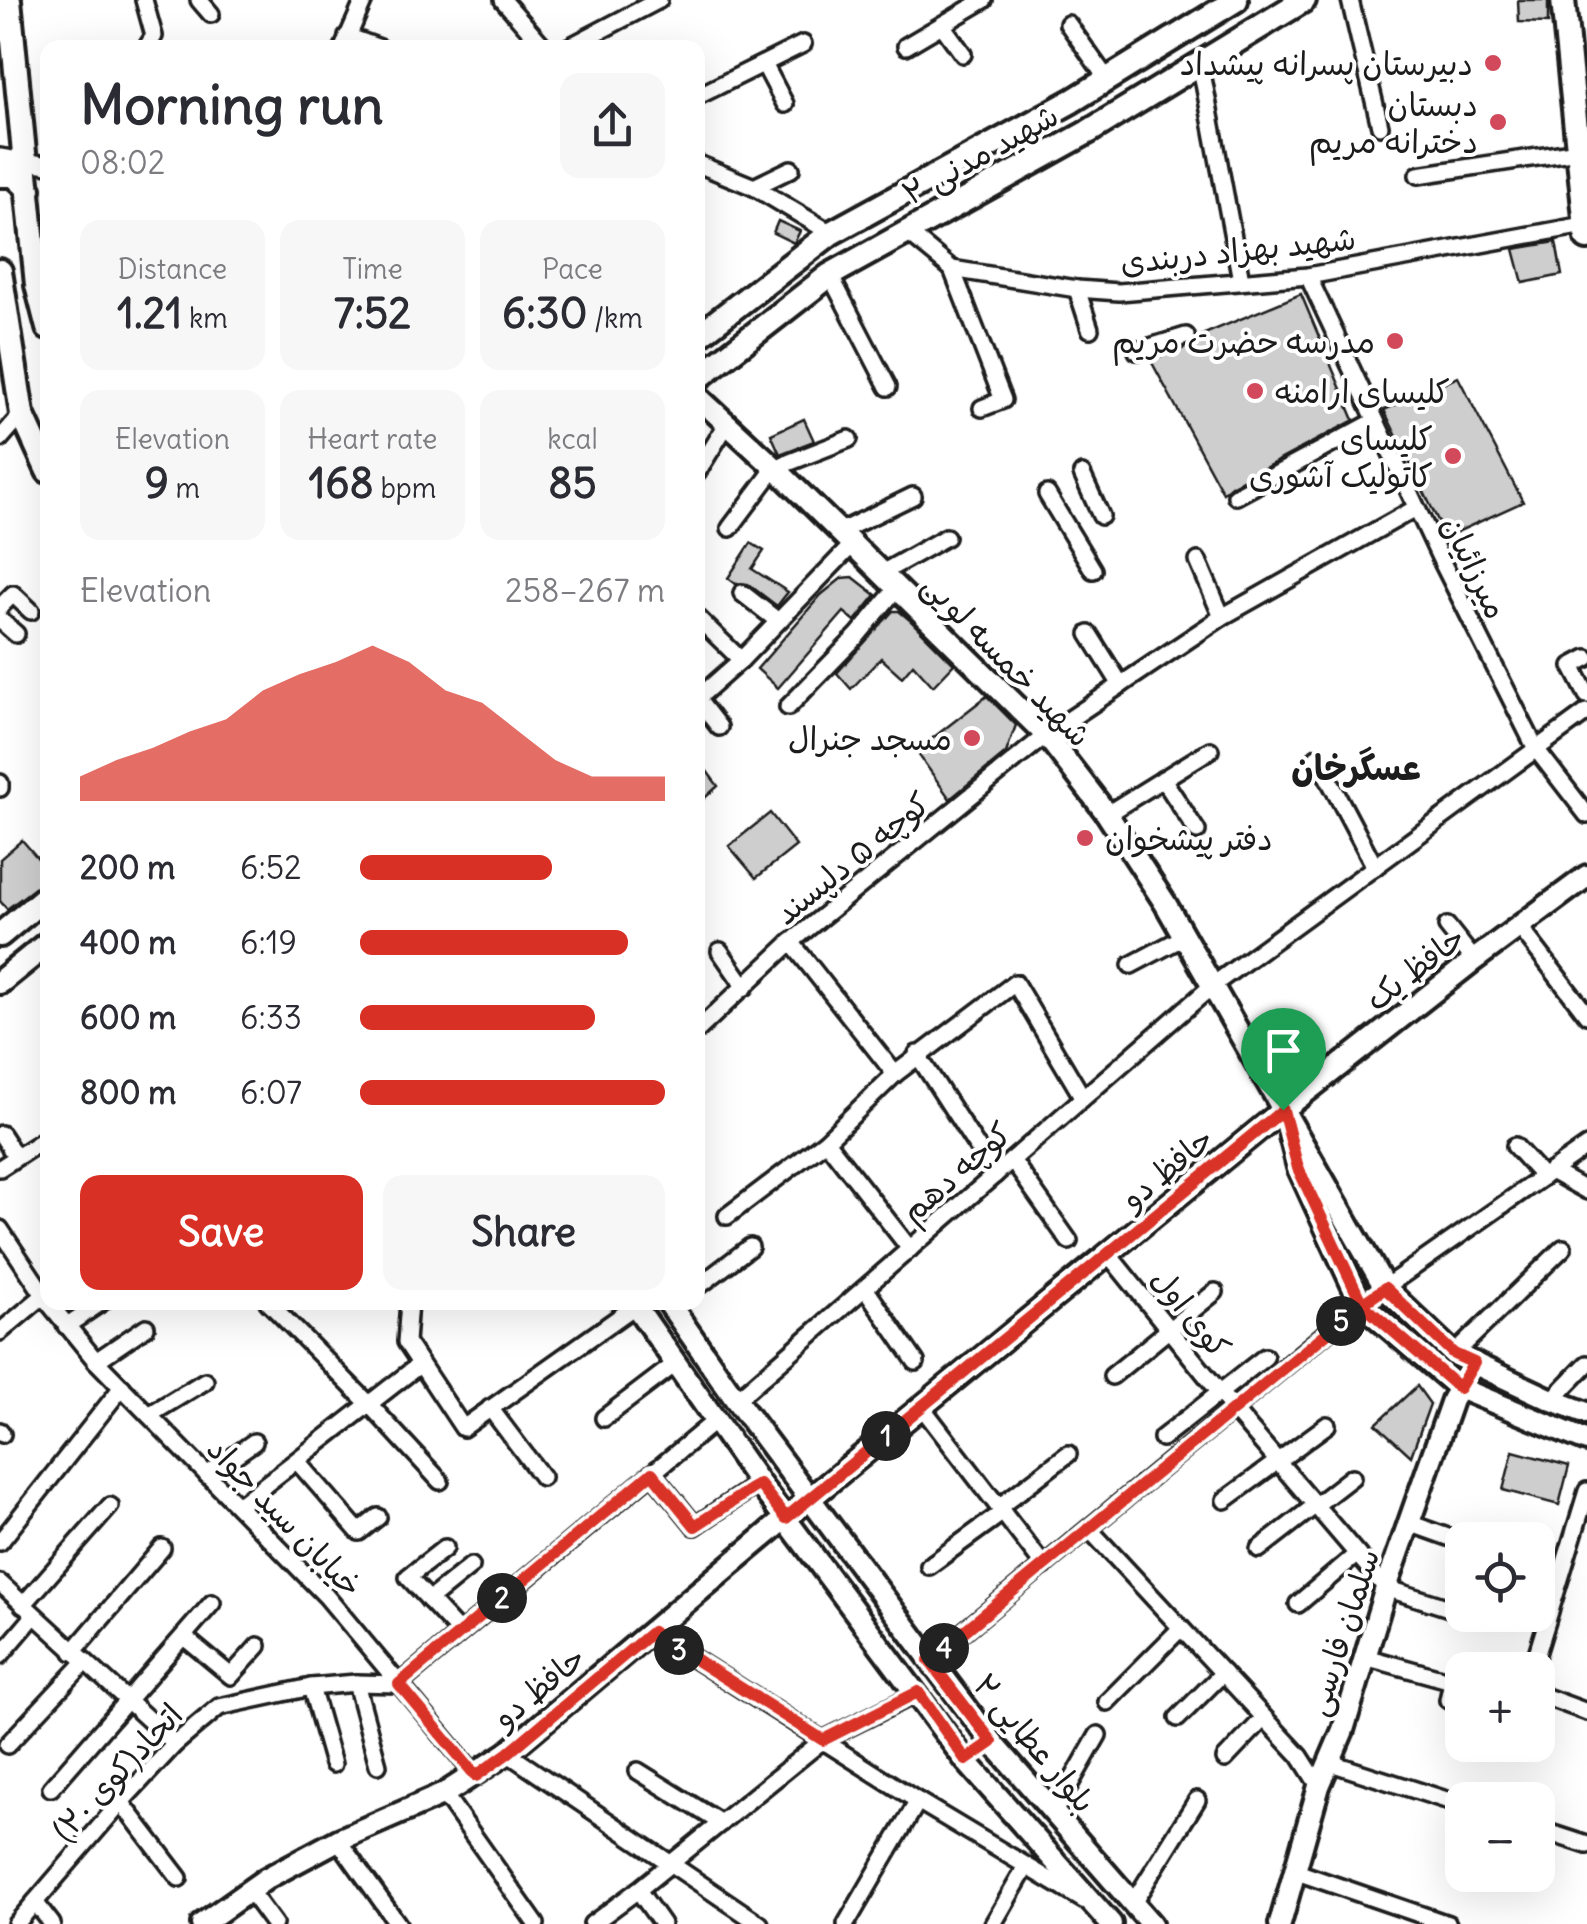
<!DOCTYPE html>
<html lang="en">
<head>
<meta charset="utf-8">
<style>
  :root { --surface:#fff; --page:#f7f7f7; --text:#2b2b33; --muted:#7c7c81; --accent:#d93025 }
  body { margin:0; font-family:Delius,"Playpen Sans Arabic",sans-serif; background:var(--page); color:var(--text); height:100vh; display:flex; flex-direction:column; font-size:38px; white-space:nowrap }
  * { box-sizing:border-box; margin:0 }
  p { font-size:32px; color:var(--muted) }
  .icon { flex:none; width:55px; height:55px; fill:none; stroke:currentColor; stroke-width:2; stroke-linecap:round; stroke-linejoin:round }
  .map { position:relative; flex:1; overflow:hidden }
  .details { position:absolute; left:40px; top:40px; width:665px; height:1270px; display:flex; flex-direction:column; background:var(--surface); border-radius:20px; box-shadow:0 10px 40px #0002 }
  .details>* { flex:none }
  .fabs { position:absolute; left:1445px; top:1522px; display:grid; gap:20px }
  .fabs a { display:grid; place-items:center; width:110px; height:110px; border-radius:20px; background:var(--surface); box-shadow:0 10px 40px #0002; font-size:50px }
  .pin { position:absolute; display:grid; place-items:center; width:85px; height:85px; color:#fff; margin:-102px -42px; border-radius:50% 50% 50% 0; rotate:-45deg; box-shadow:0 0 10px #0007 }
  .pin .icon { rotate:45deg }
  .km { position:absolute; width:50px; height:50px; margin:-25px; border-radius:50%; background:#222; color:#fff; font-size:28px; line-height:50px; text-align:center }
  .round { display:grid; place-items:center; flex:none; width:105px; height:105px; border-radius:20px; background:var(--page) }
  .headline { display:flex; align-items:center; justify-content:space-between; height:170px; padding:0 40px }
  h1 { font-size:55px; font-weight:700; line-height:75px }
  .figures { display:grid; grid-template-columns:repeat(3,1fr); gap:15px; height:170px; padding:10px 40px }
  .figures div { display:grid; align-content:center; border-radius:20px; background:var(--page); text-align:center }
  .figures b { font-size:42px; font-weight:700 }
  .figures small { font-size:28px; font-weight:400 }
  .figures p { font-size:28px }
  .chart { height:280px; padding:20px 40px }
  .chart p { display:flex; justify-content:space-between }
  .chart svg { width:100%; height:180px; margin-top:10px; fill:var(--accent); opacity:.7 }
  .button { display:flex; gap:20px; margin-top:auto; padding:20px 40px }
  .button a { flex:1; height:115px; border-radius:20px; background:var(--accent); color:#fff; font-size:40px; font-weight:700; line-height:115px; text-align:center }
  .button a+a { background:var(--page); color:var(--text) }
  ul { padding:0 40px; list-style:none; font-size:32px }
  li { display:grid; grid-template-columns:160px 120px 1fr; align-items:center; height:75px }
  li i { height:25px; border-radius:12px; background:var(--accent) }
  .map>svg:first-child { display:block }
</style>
</head>
<body>
<div class="map">
<svg width="1587" height="1924" viewBox="0 0 1587 1924">
  <rect width="100%" height="100%" fill="#fff"/>
  <filter id="ink" filterUnits="userSpaceOnUse"><feTurbulence type="fractalNoise" baseFrequency=".01" numOctaves="2"/><feDisplacementMap in="SourceGraphic" scale="20" xChannelSelector="R" yChannelSelector="G"/><feConvolveMatrix kernelMatrix="1 2 1 2 8 2 1 2 1" color-interpolation-filters="sRGB"/></filter>
  <g filter="url(#ink)">
    <!-- building -->
    <g fill="#cecece" stroke="#1c1c1c" stroke-width="2.5">
      <polygon points="1518,0 1548,0 1548,23 1519,22"/>
      <polygon points="778,221 800,231 794,243 773,233"/>
      <polygon points="1556,242 1562,275 1523,283 1514,249"/>
      <polygon points="1301,294 1354,420 1231,486 1223,493 1150,359 1189,347 1197,337"/>
      <polygon points="1458,377 1523,502 1446,537 1384,410"/>
      <polygon points="804,419 814,441 780,454 771,434"/>
      <polygon points="751,543 764,551 752,569 788,592 777,606 748,584 736,584 728,578"/>
      <polygon points="853,577 876,595 855,621 844,612 778,688 757,669 821,595 842,578"/>
      <polygon points="893,611 899,611 911,621 954,664 933,686 913,664 902,677 881,658 851,689 837,673"/>
      <polygon points="987,696 1016,725 1006,753 950,799 916,751"/>
      <polygon points="698,759 718,786 698,804"/>
      <polygon points="770,813 796,846 756,878 729,846"/>
      <polygon points="22,840 48,870 48,878 7,909 0,901 0,859"/>
      <polygon points="1417,1386 1430,1404 1411,1456 1376,1424"/>
      <polygon points="1513,1451 1569,1466 1559,1505 1503,1490"/>
    </g>
    <g fill="none" stroke-linecap="round" stroke-linejoin="round">
      <!-- minor casing -->
      <g stroke="#1c1c1c" stroke-width="22">
        <g id="minor">
          <polyline points="144,0 154,36 146,48"/>
          <polyline points="199,0 211,14"/>
          <polyline points="503,0 545,48"/>
          <polyline points="1350,0 1380,126"/>
          <polyline points="1068,24 1107,79"/>
          <polyline points="942,25 963,54"/>
          <polyline points="347,36 380,48"/>
          <polyline points="906,46 984,0"/>
          <polyline points="343,48 364,0"/>
          <polyline points="567,48 659,0"/>
          <polyline points="1200,62 1241,280"/>
          <polyline points="764,64 785,104"/>
          <polyline points="698,96 803,44"/>
          <polyline points="0,157 48,165"/>
          <polyline points="698,164 754,187 831,233"/>
          <polyline points="1418,175 1578,151"/>
          <polyline points="754,187 791,169"/>
          <polyline points="907,232 952,269 1077,289 1119,292 1308,276 1584,225"/>
          <polyline points="952,269 1003,400 982,408"/>
          <polyline points="830,275 888,387"/>
          <polyline points="1308,276 1443,564 1536,749 1587,815"/>
          <polyline points="1077,289 1090,329"/>
          <polyline points="1137,351 1186,336"/>
          <polyline points="0,439 22,414"/>
          <polyline points="698,471 727,424"/>
          <polyline points="1082,474 1101,516"/>
          <polyline points="1047,494 1093,570"/>
          <polyline points="1236,496 1375,421"/>
          <polyline points="730,528 775,468 849,439"/>
          <polyline points="839,532 913,496"/>
          <polyline points="1198,561 1222,617"/>
          <polyline points="880,574 946,537"/>
          <polyline points="742,593 778,621"/>
          <polyline points="0,607 13,594 31,611"/>
          <polyline points="698,618 741,660"/>
          <polyline points="0,620 16,634"/>
          <polyline points="1089,634 1121,685"/>
          <polyline points="1587,658 1572,666 1587,695"/>
          <polyline points="698,698 741,660 852,545"/>
          <polyline points="698,700 719,727"/>
          <polyline points="788,707 858,635 896,589"/>
          <polyline points="1317,757 1375,867"/>
          <polyline points="1163,779 1197,831"/>
          <polyline points="0,783 0,788"/>
          <polyline points="1107,814 1210,750"/>
          <polyline points="1447,926 1474,960"/>
          <polyline points="1519,926 1587,1015"/>
          <polyline points="720,951 745,987"/>
          <polyline points="1131,965 1184,937"/>
          <polyline points="698,1030 791,942 1046,735 1222,617 1416,508"/>
          <polyline points="917,1054 995,1175"/>
          <polyline points="895,1074 1015,983 1083,1098"/>
          <polyline points="1,1134 16,1157"/>
          <polyline points="826,1141 910,1249"/>
          <polyline points="1515,1146 1543,1177"/>
          <polyline points="1012,1160 1069,1241"/>
          <polyline points="0,1168 48,1137"/>
          <polyline points="1551,1171 1587,1191"/>
          <polyline points="727,1216 826,1141 895,1074 791,942"/>
          <polyline points="0,1229 48,1301"/>
          <polyline points="1109,1255 1234,1410 1386,1588 1462,1612"/>
          <polyline points="703,1283 750,1247"/>
          <polyline points="865,1288 916,1362"/>
          <polyline points="48,1302 96,1361 326,1596 476,1776"/>
          <polyline points="268,1302 369,1404 440,1481"/>
          <polyline points="409,1302 406,1342 463,1428 635,1306"/>
          <polyline points="66,1326 102,1302"/>
          <polyline points="0,1332 43,1296"/>
          <polyline points="1454,1354 1563,1248"/>
          <polyline points="96,1361 146,1327"/>
          <polyline points="1112,1376 1215,1292"/>
          <polyline points="736,1400 1213,985 1587,712"/>
          <polyline points="1552,1400 1587,1364"/>
          <polyline points="921,1406 1044,1566"/>
          <polyline points="490,1408 542,1477"/>
          <polyline points="149,1415 205,1381"/>
          <polyline points="604,1418 675,1364"/>
          <polyline points="0,1431 2,1434"/>
          <polyline points="1162,1438 1265,1357"/>
          <polyline points="297,1461 359,1532 378,1517"/>
          <polyline points="652,1473 695,1526 759,1483"/>
          <polyline points="207,1475 254,1442"/>
          <polyline points="1225,1500 1327,1425"/>
          <polyline points="238,1506 419,1365"/>
          <polyline points="999,1507 1068,1454"/>
          <polyline points="1409,1523 1462,1542"/>
          <polyline points="1090,1530 1300,1756 1319,1786"/>
          <polyline points="0,1542 122,1387"/>
          <polyline points="445,1548 408,1577 460,1633"/>
          <polyline points="1259,1549 1352,1477"/>
          <polyline points="929,1566 1003,1512"/>
          <polyline points="0,1583 175,1744"/>
          <polyline points="429,1600 471,1566"/>
          <polyline points="1298,1604 1357,1554"/>
          <polyline points="23,1605 110,1506"/>
          <polyline points="652,1632 918,1801 1085,1901"/>
          <polyline points="184,1637 231,1676 258,1646"/>
          <polyline points="73,1652 162,1548"/>
          <polyline points="0,1656 34,1616"/>
          <polyline points="1365,1657 1452,1681 1448,1700"/>
          <polyline points="929,1660 1361,1304 1587,1146"/>
          <polyline points="1532,1670 1587,1491"/>
          <polyline points="356,1683 378,1765"/>
          <polyline points="311,1687 333,1764"/>
          <polyline points="1538,1694 1587,1712"/>
          <polyline points="1107,1702 1181,1628"/>
          <polyline points="1178,1718 1223,1673"/>
          <polyline points="7,1745 84,1663"/>
          <polyline points="507,1753 760,1924"/>
          <polyline points="1225,1759 1264,1718"/>
          <polyline points="1331,1763 1462,1805"/>
          <polyline points="638,1771 721,1823"/>
          <polyline points="51,1788 212,1603"/>
          <polyline points="444,1794 536,1924"/>
          <polyline points="121,1802 179,1878"/>
          <polyline points="1053,1814 1098,1735"/>
          <polyline points="1538,1829 1587,1845"/>
          <polyline points="338,1840 398,1924"/>
          <polyline points="1294,1871 1448,1924"/>
          <polyline points="249,1890 274,1924"/>
          <polyline points="638,1890 662,1924"/>
          <polyline points="35,1902 52,1924"/>
          <polyline points="1133,1903 1197,1800"/>
          <polyline points="16,1924 121,1802 175,1744 219,1707 311,1687 356,1683 399,1684 715,1421"/>
          <polyline points="592,1924 638,1890 823,1740 918,1693"/>
          <polyline points="846,1924 918,1801"/>
          <polyline points="993,1924 1026,1867"/>
        </g>
      </g>
      <!-- tertiary casing -->
      <g stroke="#1c1c1c" stroke-width="28">
        <g id="tertiary">
          <polyline points="698,397 775,468 1046,735 1107,814 1165,903 1385,1288 1454,1354 1552,1400 1587,1413"/>
          <polyline points="1290,1136 1298,1167 1361,1304 1459,1388 1587,1441"/>
          <polyline points="633,1302 759,1483 966,1761 1111,1924"/>
          <polyline points="668,1302 736,1400 992,1742 1151,1924"/>
          <polyline points="202,1924 267,1878 338,1840 444,1794 507,1753 786,1518 1283,1110 1474,960 1587,876"/>
          <polyline points="1280,1924 1319,1786 1343,1730 1386,1588 1452,1400 1474,1363"/>
        </g>
      </g>
      <!-- secondary casing -->
      <g stroke="#1c1c1c" stroke-width="30">
        <g id="secondary">
          <polyline points="9,0 37,285 48,328"/>
          <polyline points="1563,0 1587,238"/>
          <polyline points="0,175 14,175 29,189"/>
          <polyline points="0,271 22,414 48,471"/>
          <polyline points="698,336 831,233 1072,101 1236,0"/>
          <polyline points="698,378 830,275 1088,132 1304,0"/>
          <polyline points="0,935 48,895"/>
          <polyline points="0,982 48,943"/>
        </g>
      </g>
      <!-- minor -->
      <use href="#minor" stroke="#fff" stroke-width="15"/>
      <!-- tertiary -->
      <use href="#tertiary" stroke="#fff" stroke-width="20"/>
      <!-- secondary -->
      <use href="#secondary" stroke="#fff" stroke-width="22"/>
    </g>
  </g>
  <g fill="none" stroke-linecap="round" stroke-linejoin="round" filter="url(#ink)">
    <!-- route casing -->
    <g stroke="#fff" stroke-width="20">
      <polyline id="route" points="1283,1110 786,1518 759,1484 695,1526 652,1473 399,1684 476,1776 508,1753 652,1632 823,1740 918,1692 966,1760 992,1742 929,1660 1362,1304 1459,1388 1474,1363 1454,1354 1385,1288 1362,1304 1298,1168 1283,1110"/>
    </g>
    <!-- route -->
    <use href="#route" stroke="#d93025" stroke-width="12"/>
  </g>
  <!-- markers -->
  <g fill="#d1495b" stroke="#fff" stroke-width="4">
    <circle cx="1493" cy="63" r="10"/>
    <circle cx="1498" cy="122" r="10"/>
    <circle cx="1395" cy="341" r="10"/>
    <circle cx="1255" cy="391" r="10"/>
    <circle cx="1453" cy="456" r="10"/>
    <circle cx="972" cy="738" r="10"/>
    <circle cx="1085" cy="838" r="10"/>
  </g>
  <g text-anchor="middle" dominant-baseline="central" stroke-width="8" stroke-linejoin="round" paint-order="stroke">
    <!-- poi labels -->
    <g font-size="32" fill="#1c1c1c" stroke="#fff" text-anchor="end">
      <text x="1473" y="63">دبیرستان پسرانه پیشداد</text>
      <text x="1478" y="104">دبستان<tspan x="1478" dy="37">دخترانه مریم</tspan></text>
      <text x="1375" y="341">مدرسه حضرت مریم</text>
      <text x="1275" y="391" text-anchor="start">کلیسای ارامنه</text>
      <text x="1433" y="438">کلیسای<tspan x="1433" dy="37">کاتولیک آشوری</tspan></text>
      <text x="952" y="738">مسجد جنرال</text>
      <text x="1105" y="838" text-anchor="start">دفتر پیشخوان</text>
    </g>
    <!-- street labels -->
    <g font-size="32" fill="#1c1c1c" stroke="#fff">
      <text transform="translate(980 154) rotate(-29)">شهید مدنی ۲</text>
      <text transform="translate(1238 250) rotate(-6)">شهید بهزاد دربندی</text>
      <text transform="translate(1475 567) rotate(64)">میرزائیان</text>
      <text transform="translate(1007 660) rotate(46)">شهید خمسه لویی</text>
      <text transform="translate(852 858) rotate(-39)">کوچه ۵ دلپسند</text>
      <text transform="translate(1415 968) rotate(-38)">حافظ یک</text>
      <text transform="translate(1167 1168) rotate(-40)">حافظ دو</text>
      <text transform="translate(956 1172) rotate(-41)">کوچه دهم</text>
      <text transform="translate(1191 1313) rotate(51)">کوی اول</text>
      <text transform="translate(285 1517) rotate(46)">خیابان سید جواد</text>
      <text transform="translate(1342 1632) rotate(-72)">سلمان فارسی</text>
      <text transform="translate(539 1687) rotate(-40)">حافظ دو</text>
      <text transform="translate(1035 1743) rotate(50)">بلوار عطایی ۲</text>
      <text transform="translate(117 1772) rotate(-47)">اتحاد(کوی ۲۰)</text>
    </g>
    <!-- neighbourhood labels -->
    <g font-size="35" font-weight="bold" fill="#1c1c1c" stroke="#fff">
      <text x="1356" y="767">عسگرخان</text>
    </g>
  </g>
</svg>
<div class="fabs">
<a><svg class="icon" aria-label="locate" viewBox="0 0 24 24"><circle cx="12" cy="12" r="6"/><path d="M12 2v4M12 18v4M2 12h4M18 12h4"/></svg></a>
<a>+</a>
<a>−</a>
</div>
<div class="pin" style="left:1283px;top:1110px;background:#1e9e55"><svg class="icon" aria-label="arrive" viewBox="0 0 24 24"><path d="M6 21V4h12l-3 4 3 4H6"/></svg></div>
<b class="km" style="left:886px;top:1436px">1</b>
<b class="km" style="left:502px;top:1598px">2</b>
<b class="km" style="left:679px;top:1650px">3</b>
<b class="km" style="left:944px;top:1648px">4</b>
<b class="km" style="left:1341px;top:1321px">5</b>
<section class="details">
<div class="headline"><div><h1>Morning run</h1><p>08:02</p></div><a class="round"><svg class="icon" aria-label="share" viewBox="0 0 24 24"><path d="M12 15V3M7 8l5-5 5 5M5 13v7h14v-7"/></svg></a></div>
<div class="figures">
<div><p>Distance</p><b>1.21<small> km</small></b></div>
<div><p>Time</p><b>7:52</b></div>
<div><p>Pace</p><b>6:30<small> /km</small></b></div>
</div>
<div class="figures">
<div><p>Elevation</p><b>9<small> m</small></b></div>
<div><p>Heart rate</p><b>168<small> bpm</small></b></div>
<div><p>kcal</p><b>85</b></div>
</div>
<div class="chart"><p><span>Elevation</span>258–267 m</p>
<svg viewBox="0 0 160 44" preserveAspectRatio="none"><path d="M0 44V38L10 34L20 31L30 27L40 24L50 17L60 13L70 10L80 6L90 10L100 17L110 20L120 27L130 34L140 38L150 38L160 38V44z"/></svg>
</div>
<ul>
<li><b>200 m</b>6:52<i style="width:63%"></i></li>
<li><b>400 m</b>6:19<i style="width:88%"></i></li>
<li><b>600 m</b>6:33<i style="width:77%"></i></li>
<li><b>800 m</b>6:07<i style="width:100%"></i></li>
</ul>
<div class="button"><a>Save</a><a>Share</a></div>
</section>
</div>
</body>
</html>
